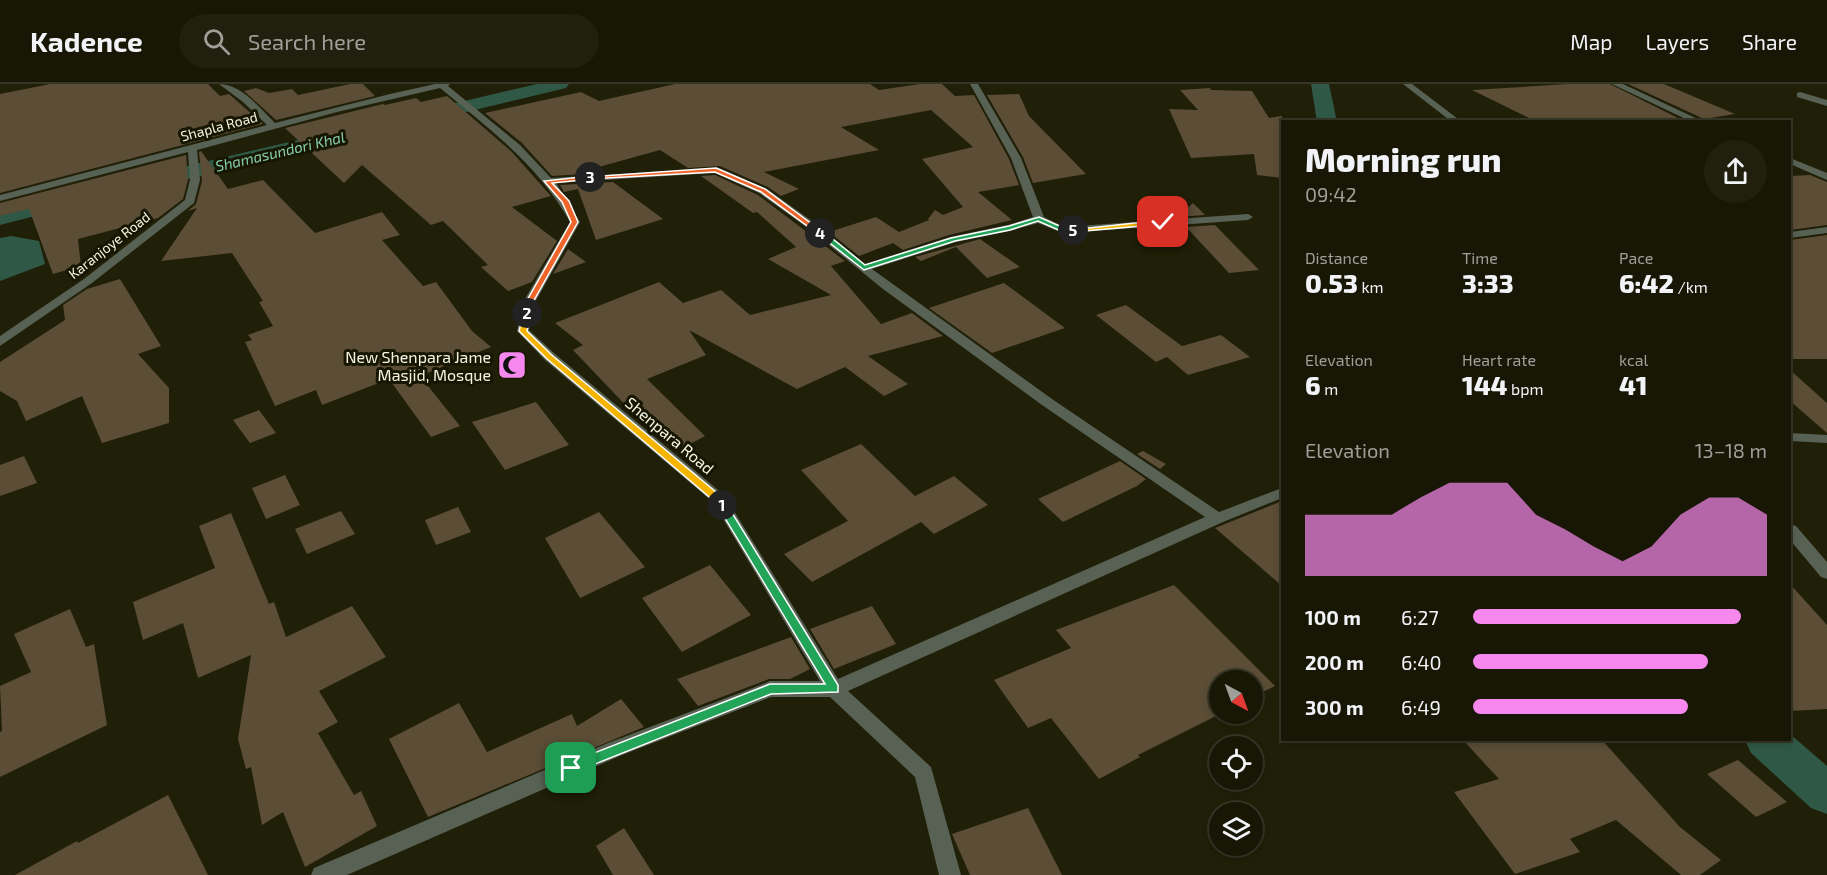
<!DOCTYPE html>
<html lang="en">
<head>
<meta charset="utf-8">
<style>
  :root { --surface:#181705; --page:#21200f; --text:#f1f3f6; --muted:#9f9f9a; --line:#363627; --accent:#f688ed }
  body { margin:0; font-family:"Exo 2",sans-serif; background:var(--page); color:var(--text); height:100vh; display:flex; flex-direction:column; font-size:22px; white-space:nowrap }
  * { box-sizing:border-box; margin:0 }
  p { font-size:20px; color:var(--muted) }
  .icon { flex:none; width:33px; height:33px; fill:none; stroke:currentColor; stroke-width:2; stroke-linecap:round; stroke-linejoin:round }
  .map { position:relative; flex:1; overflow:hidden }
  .sheet { position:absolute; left:1281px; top:36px; width:510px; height:621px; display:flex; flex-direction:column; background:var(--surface); border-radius:0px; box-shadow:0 3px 9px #0003,0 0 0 2px var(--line) }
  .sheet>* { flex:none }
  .needle { width:39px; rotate:139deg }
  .buttons { position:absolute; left:1209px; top:586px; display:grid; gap:12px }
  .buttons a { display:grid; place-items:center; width:54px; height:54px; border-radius:50%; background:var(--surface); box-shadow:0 3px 9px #0003,0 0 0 2px var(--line); font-size:30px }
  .pin { position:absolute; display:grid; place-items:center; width:51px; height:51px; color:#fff; margin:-26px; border-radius:12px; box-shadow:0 3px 9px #0006 }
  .km { position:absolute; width:30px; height:30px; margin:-15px; border-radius:50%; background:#222; color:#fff; font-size:16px; line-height:30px; text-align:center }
  .round { display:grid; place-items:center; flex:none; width:63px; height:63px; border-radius:32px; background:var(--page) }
  .headline { display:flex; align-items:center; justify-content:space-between; height:102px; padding:0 24px }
  h1 { font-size:33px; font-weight:800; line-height:45px }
  .figures { display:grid; grid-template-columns:repeat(3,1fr); gap:9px; height:102px; padding:6px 24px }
  .figures div { display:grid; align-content:center }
  .figures b { font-size:26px; font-weight:800 }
  .figures small { font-size:16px; font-weight:400 }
  .figures p { font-size:16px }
  .chart { height:168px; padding:12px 24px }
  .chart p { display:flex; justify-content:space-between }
  .chart svg { width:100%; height:108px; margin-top:6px; fill:var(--accent); opacity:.7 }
  ul { padding:0 24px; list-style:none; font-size:20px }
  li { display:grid; grid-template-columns:96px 72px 1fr; align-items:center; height:45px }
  li i { height:15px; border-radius:8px; background:var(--accent) }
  header { display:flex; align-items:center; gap:36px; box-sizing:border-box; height:84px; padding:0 30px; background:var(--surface); border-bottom:2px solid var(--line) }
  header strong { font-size:28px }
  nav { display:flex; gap:33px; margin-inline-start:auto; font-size:21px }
  .search { width:420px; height:54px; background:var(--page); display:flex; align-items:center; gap:15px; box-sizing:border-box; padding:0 21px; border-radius:33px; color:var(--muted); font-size:22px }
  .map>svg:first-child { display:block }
</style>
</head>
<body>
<header>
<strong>Kadence</strong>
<div class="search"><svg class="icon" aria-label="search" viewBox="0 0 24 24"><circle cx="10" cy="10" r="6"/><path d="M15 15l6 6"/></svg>Search here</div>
<nav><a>Map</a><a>Layers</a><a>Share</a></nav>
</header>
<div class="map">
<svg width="1827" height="791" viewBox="0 0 1827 791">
  <rect width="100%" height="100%" fill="#201f07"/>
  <!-- water -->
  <polygon fill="#2f5946" points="11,152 39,157 45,180 0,197 0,154"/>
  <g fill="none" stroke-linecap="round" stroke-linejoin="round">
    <!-- canal -->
    <g fill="#2f5946" fill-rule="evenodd">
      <polygon points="537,0 569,0 566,4 416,40 409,38 406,34 409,30"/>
      <polygon points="1311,0 1329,0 1337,38 1317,38"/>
      <polygon points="345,45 352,47 355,51 352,55 144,106 136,104 133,99 136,94"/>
      <polygon points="74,108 82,110 85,115 82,120 0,141 0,127"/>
      <polygon points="1790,650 1827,682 1827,730 1811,724 1751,669 1745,656 1790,656"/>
    </g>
  </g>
  <!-- building -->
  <g fill="#5b4d36">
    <polygon points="50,0 208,0 220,12 229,10 263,40 0,109 0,10"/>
    <polygon points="350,0 363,0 375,12 276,36 244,7 256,4 269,9 292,5 298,11"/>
    <polygon points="675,0 870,0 879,6 920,0 942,0 955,12 974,11 1009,75 1019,101 978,108 1012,136 949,151 903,166 893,159 859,172 829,148 876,133 899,148 929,136 928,135 935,126 943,131 963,123 922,75 973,63 931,26 841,43 879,66 764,88 799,105 781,112 768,103 720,82 688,84 660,66 595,84 601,89 552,92 522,59 485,29 581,8 599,17"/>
    <polygon points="1568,0 1610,0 1686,38 1537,38 1472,6"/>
    <polygon points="1628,0 1664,0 1735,30 1704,35"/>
    <polygon points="1210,4 1211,6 1252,7 1269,34 1282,32 1282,94 1257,91 1254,70 1191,74 1169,25 1198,26 1180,6"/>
    <polygon points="1019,10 1029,32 1086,90 1033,99 1023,73 987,11"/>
    <polygon points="447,12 511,67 551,112 512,123 557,157 532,198 508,207 481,183 488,181 443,137 431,141 362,81 344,99 285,44 383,20 385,21 416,14 421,18"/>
    <polygon points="201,67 228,105 263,96 315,149 382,128 400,151 382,156 423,202 436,198 472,247 491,263 420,292 460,342 431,353 389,295 322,321 316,306 275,322 245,258 252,256 248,251 273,242 259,218 263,217 232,169 161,177 197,124 188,127 196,120 202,97 199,68"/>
    <polygon points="186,71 188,96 183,115 158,134 78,155 81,182 53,190 29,125 0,132 0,119"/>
    <polygon points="715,91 758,111 845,177 831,182 881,240 912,229 943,252 868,272 908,300 884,312 845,283 797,305 689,246 706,271 647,295 705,352 683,364 638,326 633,329 573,266 583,261 555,239 659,198 683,219 721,206 750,231 831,211 768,175 796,163 757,128 753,129 701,92"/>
    <polygon points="1810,91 1827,98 1827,141 1790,146 1790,92"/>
    <polygon points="613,98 663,135 596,156 578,105 564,108 560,101"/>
    <polygon points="1193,119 1205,131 1178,133"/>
    <polygon points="1215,141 1259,186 1229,189 1186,143"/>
    <polygon points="1827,151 1827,275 1790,275 1790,156"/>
    <polygon points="980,155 1020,183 987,194 956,163 921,177 915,173"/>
    <polygon points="568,165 586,178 553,190"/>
    <polygon points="120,195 161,262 138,270 169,304 169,339 102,359 82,312 26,337 17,317 0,307 0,278 65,236 63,221 87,205"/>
    <polygon points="1004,199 1065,244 992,269 929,224"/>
    <polygon points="1126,221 1182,262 1221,251 1250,273 1188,291 1167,273 1156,278 1096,231"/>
    <polygon points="1790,286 1827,319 1827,349 1790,317"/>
    <polygon points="536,318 569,361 505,386 472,338"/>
    <polygon points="259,326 276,349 250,359 233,336"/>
    <polygon points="861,360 915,412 954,392 988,421 934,450 921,438 812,498 784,470 848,437 801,386"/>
    <polygon points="1143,367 1166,380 1160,385 1137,370"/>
    <polygon points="24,372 37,399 0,412 0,381"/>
    <polygon points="1120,377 1146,395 1137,402 1063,438 1038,415"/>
    <polygon points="285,391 300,421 266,435 252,404"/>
    <polygon points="1282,417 1282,502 1215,444"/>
    <polygon points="458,423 471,448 436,461 425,436"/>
    <polygon points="341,427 355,450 307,470 295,445"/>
    <polygon points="599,428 645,483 580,514 545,454"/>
    <polygon points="231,429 269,520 274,518 286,553 352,522 386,573 319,607 338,638 318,649 354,711 361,707 377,742 305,783 283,728 262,741 251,683 246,685 238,655 251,571 198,594 183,539 143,556 133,518 215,484 199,442"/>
    <polygon points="710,481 751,531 682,568 642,514"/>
    <polygon points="1790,500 1827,541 1827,625 1790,627"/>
    <polygon points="1174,501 1275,602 1252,613 1252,597 1220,597 1220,630 1138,671 1140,673 1099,695 1051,634 1028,644 994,596 1071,564 1056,546"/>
    <polygon points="872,522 896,560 834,585 810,545"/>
    <polygon points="70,525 86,563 94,560 107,641 0,693 0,648 2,647 0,602 31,588 14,550"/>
    <polygon points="791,553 810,585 790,595 769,595 698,622 677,595"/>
    <polygon points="621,615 644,643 428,733 389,655 459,619 487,668 572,630 577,642"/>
    <polygon points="1463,656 1602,656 1680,743 1721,776 1700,791 1681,791 1616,736 1570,755 1580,768 1515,790 1454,708 1499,695"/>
    <polygon points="1738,676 1787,718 1756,733 1707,690"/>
    <polygon points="168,711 208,791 15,791 77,757 78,759"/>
    <polygon points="1028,724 1062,791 970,791 952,750"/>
    <polygon points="624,744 654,791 613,791 596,762"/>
  </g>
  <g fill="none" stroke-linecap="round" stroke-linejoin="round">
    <!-- minor -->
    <g fill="#586254" fill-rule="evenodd">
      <path d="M219 0C241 0 260 24 275 39L390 10 435 0H450L448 2 520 61 551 94 719 84 767 105 816 140 865 180 950 153 1008 141 1033 133 1011 74 970 0H978L1021 74 1044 133 1064 143 1248 130 1253 133 1248 136 1063 149 1038 139 1010 147 956 158 872 185 1052 315 1219 428 1282 404V414L1223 438 848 607 931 683 961 791H939L915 693 830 613H771L622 671 347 791H311L314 784 608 659 763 600 770 597H820L713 418 545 276 517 247 522 220 570 138C539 82 490 45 440 4L337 28 197 66 200 96 194 119 92 199 0 262V252L84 195 185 116 190 96 188 68 0 117V111L267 41 243 18ZM715 89 759 109 808 144 883 205 1042 321 1205 433 838 595 724 411 555 270 529 246 534 220 580 138 556 99Z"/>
      <polygon points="1403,0 1412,0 1462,38 1452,38"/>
      <polygon points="1612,0 1623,0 1704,38 1692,38"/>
      <polygon points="1800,8 1827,16 1827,22 1797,13 1797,9"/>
      <polygon points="1790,74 1827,89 1827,96 1790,80"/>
      <polygon points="1827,143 1827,149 1790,154 1790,148"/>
      <polygon points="1790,349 1827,351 1827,359 1790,357"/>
      <polygon points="1790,440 1796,442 1827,478 1827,495 1821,493 1790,456"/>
    </g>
  </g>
  <!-- split-1 -->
  <polygon fill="#22a559" stroke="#fff" stroke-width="1.5" points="722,418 726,419 838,601 838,608 771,610 575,688 566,688 564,684 566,680 770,600 825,600 717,421"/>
  <!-- split-2 -->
  <polygon fill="#f5b400" stroke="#fff" stroke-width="1.5" points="524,228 531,229 527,247 553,272 722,413 727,421 726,424 719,424 715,418 547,275 519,247"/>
  <!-- split-3 -->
  <polygon fill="#f0652b" stroke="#fff" stroke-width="1.5" points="590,92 593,95 552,99 569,117 578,138 532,220 531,229 524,231 525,220 571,138 562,118 544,97"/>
  <!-- split-4 -->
  <polygon fill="#f0652b" stroke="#fff" stroke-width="1.5" points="716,84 765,105 824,149 818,150 761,108 715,88 590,95 587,93"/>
  <!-- split-5 -->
  <polygon fill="#22a559" stroke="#fff" stroke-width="1.5" points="1039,133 1064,144 1077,146 1063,148 1038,137 1010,146 955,157 864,186 817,149 823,147 865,181 951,154 1009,142"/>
  <!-- split-6 -->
  <polygon fill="#f5b400" stroke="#fff" stroke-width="1.5" points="1163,136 1165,140 1073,148 1070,146"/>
  <!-- icons -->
  <defs>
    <g id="mosque-square" transform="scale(1.5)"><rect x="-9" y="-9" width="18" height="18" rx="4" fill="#f688ed" stroke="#171601"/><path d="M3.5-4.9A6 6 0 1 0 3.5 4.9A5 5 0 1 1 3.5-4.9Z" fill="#111"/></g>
  </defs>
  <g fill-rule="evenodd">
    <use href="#mosque-square" x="512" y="281"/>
  </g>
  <g text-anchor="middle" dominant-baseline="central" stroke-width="6" stroke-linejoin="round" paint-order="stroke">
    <!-- far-street labels -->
    <g font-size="14" fill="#f4f4e5" stroke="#171601">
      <text transform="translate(219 42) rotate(-15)">Shapla Road</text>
      <text transform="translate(109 161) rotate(-38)">Karanjoye Road</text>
    </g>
    <!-- far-water labels -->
    <g font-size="15" font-style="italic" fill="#88d0af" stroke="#171601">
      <text transform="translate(280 67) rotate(-13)">Shamasundori Khal</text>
    </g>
    <!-- poi labels -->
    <g font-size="16" fill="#f4f4e5" stroke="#171601" text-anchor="end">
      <text x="491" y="272">New Shenpara Jame<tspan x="491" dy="18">Masjid, Mosque</tspan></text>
    </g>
    <!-- street labels -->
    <g font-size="16" fill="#f4f4e5" stroke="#171601">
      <text transform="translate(670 351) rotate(40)">Shenpara Road</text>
    </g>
  </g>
</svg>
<div class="buttons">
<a><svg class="needle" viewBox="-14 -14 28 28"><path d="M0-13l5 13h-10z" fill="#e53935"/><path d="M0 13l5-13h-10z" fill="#9f9f9a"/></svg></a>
<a><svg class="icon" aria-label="locate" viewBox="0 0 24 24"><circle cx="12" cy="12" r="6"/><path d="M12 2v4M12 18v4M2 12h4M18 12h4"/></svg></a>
<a><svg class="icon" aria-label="layers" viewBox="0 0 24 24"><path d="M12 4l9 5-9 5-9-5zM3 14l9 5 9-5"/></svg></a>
</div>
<div class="pin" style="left:571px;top:684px;background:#1e9e55"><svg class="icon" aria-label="arrive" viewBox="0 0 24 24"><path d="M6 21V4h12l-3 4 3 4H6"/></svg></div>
<div class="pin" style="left:1163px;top:138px;background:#d93025"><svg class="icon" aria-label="check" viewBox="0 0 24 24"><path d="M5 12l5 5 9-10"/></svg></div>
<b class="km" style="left:722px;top:421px">1</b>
<b class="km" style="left:527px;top:229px">2</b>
<b class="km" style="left:590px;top:93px">3</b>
<b class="km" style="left:820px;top:149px">4</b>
<b class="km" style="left:1073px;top:146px">5</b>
<section class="sheet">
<div class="headline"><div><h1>Morning run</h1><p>09:42</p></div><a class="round"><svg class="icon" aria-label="share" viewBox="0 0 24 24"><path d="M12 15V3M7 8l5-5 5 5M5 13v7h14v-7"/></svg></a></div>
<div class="figures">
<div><p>Distance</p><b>0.53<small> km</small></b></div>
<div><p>Time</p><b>3:33</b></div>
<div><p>Pace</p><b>6:42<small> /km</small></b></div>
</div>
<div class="figures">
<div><p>Elevation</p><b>6<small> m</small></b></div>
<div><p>Heart rate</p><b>144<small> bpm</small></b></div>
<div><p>kcal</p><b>41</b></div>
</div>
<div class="chart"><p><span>Elevation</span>13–18 m</p>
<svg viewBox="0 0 160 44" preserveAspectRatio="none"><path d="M0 44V19L10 19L20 19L30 19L40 12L50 6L60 6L70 6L80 19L90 25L100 32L110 38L120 32L130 19L140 12L150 12L160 19V44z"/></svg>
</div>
<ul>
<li><b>100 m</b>6:27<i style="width:91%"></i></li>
<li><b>200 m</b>6:40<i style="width:80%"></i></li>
<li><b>300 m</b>6:49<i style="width:73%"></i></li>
</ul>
</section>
</div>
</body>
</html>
